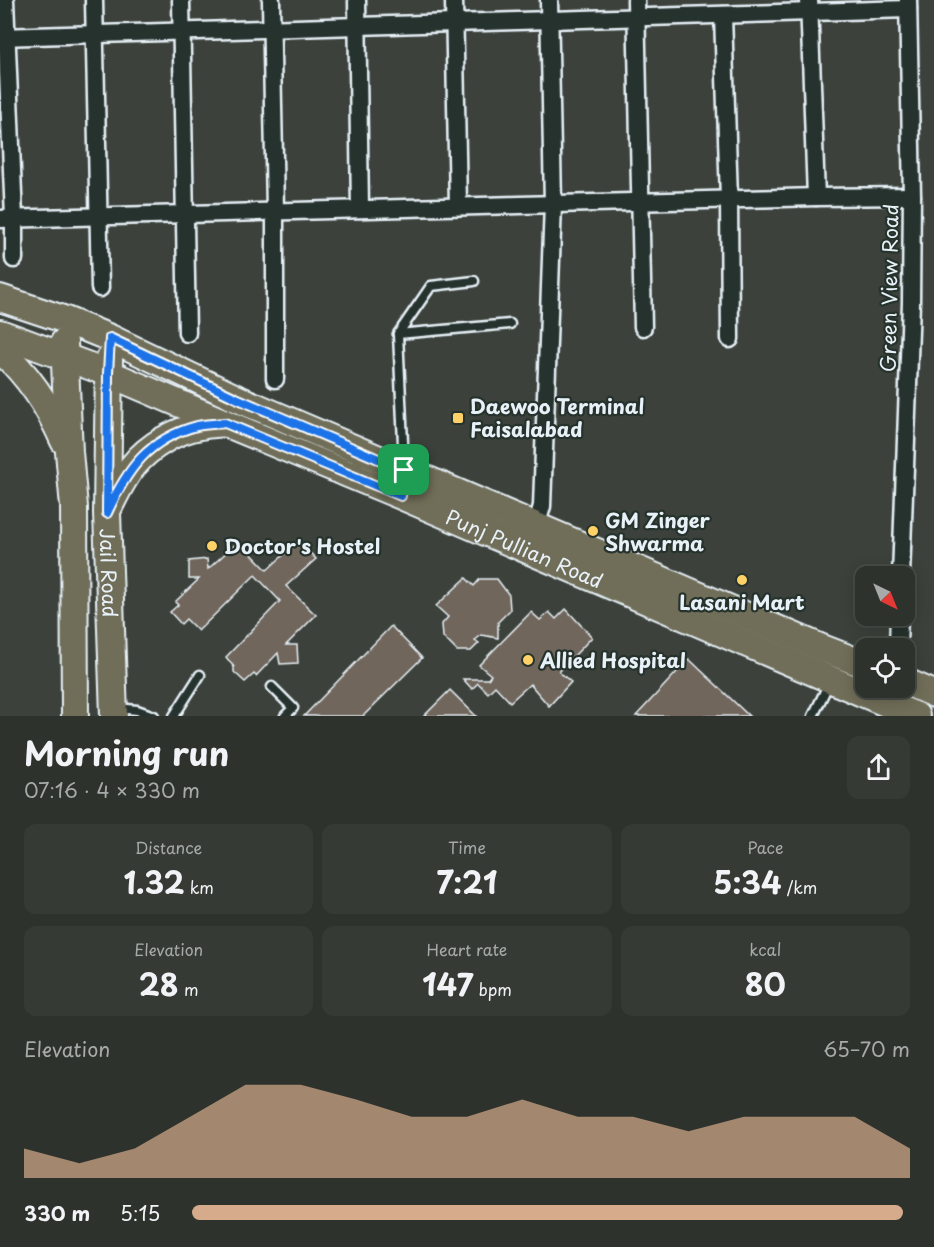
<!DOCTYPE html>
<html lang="en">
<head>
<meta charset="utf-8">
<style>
  :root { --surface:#2d322c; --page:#353a34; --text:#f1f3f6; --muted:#a7aaa9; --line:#484d48; --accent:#d6ab8b }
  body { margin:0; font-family:"Playpen Sans",sans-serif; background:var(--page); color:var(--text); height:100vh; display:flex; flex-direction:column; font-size:22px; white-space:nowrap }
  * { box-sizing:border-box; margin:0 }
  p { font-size:20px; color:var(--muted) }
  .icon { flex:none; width:33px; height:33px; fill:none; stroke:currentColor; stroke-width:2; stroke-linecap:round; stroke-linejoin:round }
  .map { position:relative; height:716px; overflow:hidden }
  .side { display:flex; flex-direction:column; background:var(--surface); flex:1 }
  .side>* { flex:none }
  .needle { width:39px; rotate:137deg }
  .controls { position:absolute; left:855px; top:566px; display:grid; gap:12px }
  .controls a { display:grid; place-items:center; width:60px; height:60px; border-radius:12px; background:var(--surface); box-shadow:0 3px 15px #0003,0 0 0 2px var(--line); font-size:30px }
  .pin { position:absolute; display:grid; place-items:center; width:51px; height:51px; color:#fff; margin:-26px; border-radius:12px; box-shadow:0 3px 9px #0006 }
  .round { display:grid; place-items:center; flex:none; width:63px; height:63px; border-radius:12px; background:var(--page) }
  .headline { display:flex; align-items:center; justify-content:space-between; height:102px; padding:0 24px }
  h1 { font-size:33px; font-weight:700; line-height:45px }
  .figures { display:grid; grid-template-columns:repeat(3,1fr); gap:9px; height:102px; padding:6px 24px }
  .figures div { display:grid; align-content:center; border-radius:12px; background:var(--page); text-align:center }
  .figures b { font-size:30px; font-weight:700 }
  .figures small { font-size:16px; font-weight:400 }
  .figures p { font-size:16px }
  .chart { height:168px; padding:12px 24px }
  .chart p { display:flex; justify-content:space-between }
  .chart svg { width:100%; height:108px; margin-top:6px; fill:var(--accent); opacity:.7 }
  ul { padding:0 24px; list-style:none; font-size:20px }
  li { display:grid; grid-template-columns:96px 72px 1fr; align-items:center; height:45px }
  li i { height:15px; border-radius:8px; background:var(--accent) }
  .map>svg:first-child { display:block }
</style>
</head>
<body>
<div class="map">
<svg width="934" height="716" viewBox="0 0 934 716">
  <rect width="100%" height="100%" fill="#3c423b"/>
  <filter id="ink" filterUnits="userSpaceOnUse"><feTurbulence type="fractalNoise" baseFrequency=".0167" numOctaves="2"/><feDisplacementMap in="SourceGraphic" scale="12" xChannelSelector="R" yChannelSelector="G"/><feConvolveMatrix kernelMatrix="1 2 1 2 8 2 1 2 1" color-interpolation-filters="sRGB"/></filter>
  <g filter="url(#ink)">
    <!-- building -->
    <g fill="#71665b" stroke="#e8f1f8" stroke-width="1.5">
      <polygon points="239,541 267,570 299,541 316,559 286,586 316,615 286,645 297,645 298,663 280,664 278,653 256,676 254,674 245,682 234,672 234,667 226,657 280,601 255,575 198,631 186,619 181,624 170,612 178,605 175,602 199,579 189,579 189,561 207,559 208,569"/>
      <polygon points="466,578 474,586 480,579 497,579 509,595 510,610 498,622 498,638 482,635 475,640 479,643 471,651 457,651 443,637 442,624 448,617 436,606"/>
      <polygon points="566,609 592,637 559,672 571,682 549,706 530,684 510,702 495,686 488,693 478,683 472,689 463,679 488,679 491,675 479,665 531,612 540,620 549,612 556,619"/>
      <polygon points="391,626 422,658 363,716 304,716"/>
      <polygon points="689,659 749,716 636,716"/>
      <polygon points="450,690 476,716 424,716"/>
    </g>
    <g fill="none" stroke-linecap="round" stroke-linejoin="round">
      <!-- lane casing -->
      <g stroke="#e8f1f8" stroke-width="13">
        <g id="lane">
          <polyline points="398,334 431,286 474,281"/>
          <polyline points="404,465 398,334 510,324"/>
          <polyline points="272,687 293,708 285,716"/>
          <polyline points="118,708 137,710 154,716"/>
          <polyline points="174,716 200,675"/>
          <polyline points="813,716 829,683"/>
        </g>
      </g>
      <!-- street casing -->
      <g stroke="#e8f1f8" stroke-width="21">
        <g id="street">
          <polyline points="5,0 14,218 14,259"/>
          <polyline points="94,0 100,288"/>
          <polyline points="181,0 187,333"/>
          <polyline points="271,0 275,211 275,379"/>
          <polyline points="357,0 360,209"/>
          <polyline points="454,0 458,206"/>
          <polyline points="636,0 643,327"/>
          <polyline points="809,0 816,197"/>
          <polyline points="723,15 729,199 730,339"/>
          <polyline points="0,37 908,9"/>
          <polyline points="0,219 816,197 912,196"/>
          <polyline points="536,527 542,506 553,204 549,0"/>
          <polyline points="901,576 911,303 912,196 908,0"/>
          <polyline points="898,648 899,615"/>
        </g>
      </g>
      <!-- primary casing -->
      <g stroke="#e8f1f8" stroke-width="30">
        <g id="primary">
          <polyline points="0,298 63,319 110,338 236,398 822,648 866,665"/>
          <path id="s1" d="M0 333 108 373 225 423 401 496 916 716"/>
          <polyline points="64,342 69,452 74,507 75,716"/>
          <path d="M0 350C29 375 49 407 64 441"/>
          <path id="s2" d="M109 359 107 513 114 716"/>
          <path d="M109 507C116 493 123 478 133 466 149 446 176 430 201 426 209 424 217 424 225 423"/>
          <polyline points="904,681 934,694"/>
        </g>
      </g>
      <!-- lane -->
      <use href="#lane" stroke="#26332d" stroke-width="8"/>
      <!-- street -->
      <use href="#street" stroke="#26332d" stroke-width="16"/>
      <!-- primary -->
      <use href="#primary" stroke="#706e59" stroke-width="26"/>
    </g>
  </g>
  <g fill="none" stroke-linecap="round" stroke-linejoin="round" filter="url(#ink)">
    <!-- route casing -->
    <g stroke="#fff" stroke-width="12">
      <path id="route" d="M110 338 236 398 404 470 401 496 225 423C216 424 206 424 197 426 148 439 127 469 107 513L108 373Z"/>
    </g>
    <!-- route -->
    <use href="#route" stroke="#1a73e8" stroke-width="8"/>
  </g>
  <!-- markers -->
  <g fill="#ffd166" stroke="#26332d" stroke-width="2">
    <rect x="452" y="412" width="12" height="12" rx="3"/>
    <circle cx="593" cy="531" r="6"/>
    <circle cx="212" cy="546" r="6"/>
    <circle cx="742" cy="580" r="6"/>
    <circle cx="528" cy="660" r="6"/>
  </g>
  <g text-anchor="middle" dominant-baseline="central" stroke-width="4.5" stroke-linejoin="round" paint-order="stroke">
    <!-- street labels -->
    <g font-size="20" fill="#e8f1f8" stroke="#26332d">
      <text transform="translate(889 288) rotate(-89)">Green View Road</text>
      <text stroke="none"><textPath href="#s1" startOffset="567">Punj Pullian Road</textPath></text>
      <text stroke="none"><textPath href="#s2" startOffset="214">Jail Road</textPath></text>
    </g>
    <!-- poi labels -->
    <g font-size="20" font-weight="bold" fill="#e8f1f8" stroke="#26332d" text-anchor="start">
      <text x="470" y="406">Daewoo Terminal<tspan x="470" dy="23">Faisalabad</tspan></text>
      <text x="605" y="520">GM Zinger<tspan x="605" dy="23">Shwarma</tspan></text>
      <text x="224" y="546">Doctor's Hostel</text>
      <text x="742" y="602" text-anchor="middle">Lasani Mart</text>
      <text x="540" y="660">Allied Hospital</text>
    </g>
  </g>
</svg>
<div class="controls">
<a><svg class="needle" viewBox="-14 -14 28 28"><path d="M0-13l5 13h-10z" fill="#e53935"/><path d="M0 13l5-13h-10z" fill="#a7aaa9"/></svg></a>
<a><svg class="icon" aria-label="locate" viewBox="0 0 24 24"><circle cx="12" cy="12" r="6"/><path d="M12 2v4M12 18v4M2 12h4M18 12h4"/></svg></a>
</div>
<div class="pin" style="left:404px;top:470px;background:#1e9e55"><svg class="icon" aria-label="arrive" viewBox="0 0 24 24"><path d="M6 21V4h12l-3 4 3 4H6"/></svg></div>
</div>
<section class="side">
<div class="headline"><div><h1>Morning run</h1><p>07:16 · 4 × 330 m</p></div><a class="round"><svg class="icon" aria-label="share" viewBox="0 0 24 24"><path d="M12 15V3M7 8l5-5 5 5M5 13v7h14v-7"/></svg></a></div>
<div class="figures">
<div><p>Distance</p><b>1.32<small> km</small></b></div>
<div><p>Time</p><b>7:21</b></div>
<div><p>Pace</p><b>5:34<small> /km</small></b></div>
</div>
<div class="figures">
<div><p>Elevation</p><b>28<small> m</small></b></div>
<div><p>Heart rate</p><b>147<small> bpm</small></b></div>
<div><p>kcal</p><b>80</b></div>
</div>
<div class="chart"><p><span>Elevation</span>65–70 m</p>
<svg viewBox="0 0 160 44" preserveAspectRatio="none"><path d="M0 44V32L10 38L20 32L30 19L40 6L50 6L60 12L70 19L80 19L90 12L100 19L110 19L120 25L130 19L140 19L150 19L160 32V44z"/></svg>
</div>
<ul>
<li><b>330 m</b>5:15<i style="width:99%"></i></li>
</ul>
</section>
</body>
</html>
